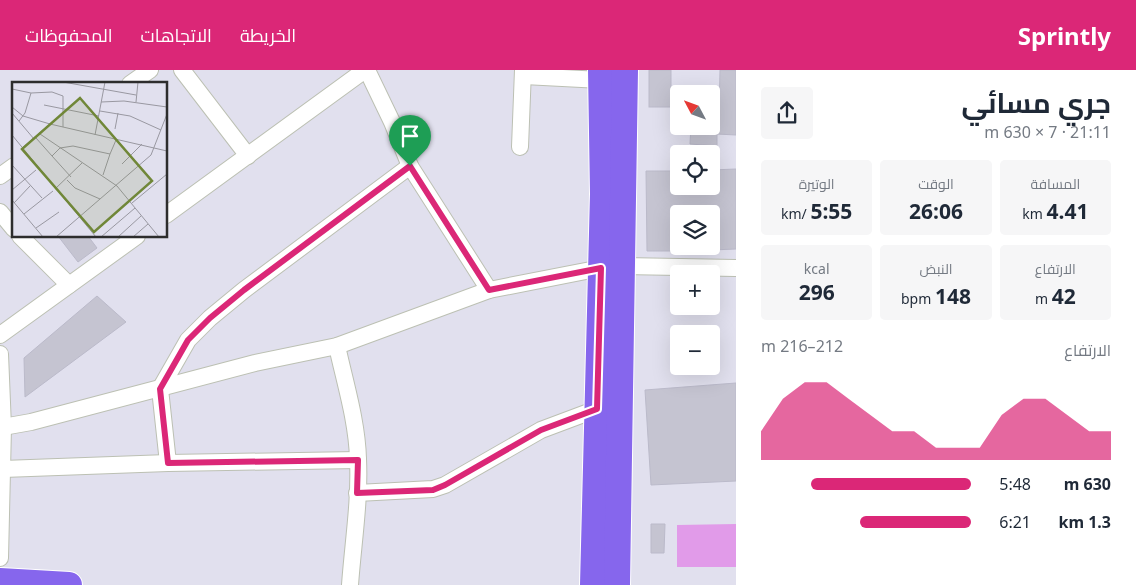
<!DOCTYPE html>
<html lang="ar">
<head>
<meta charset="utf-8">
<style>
  :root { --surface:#fff; --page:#f6f6f7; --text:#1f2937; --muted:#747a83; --accent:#db2777 }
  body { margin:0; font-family:"Noto Sans",Cairo,sans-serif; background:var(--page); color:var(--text); direction:rtl; height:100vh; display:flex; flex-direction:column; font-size:19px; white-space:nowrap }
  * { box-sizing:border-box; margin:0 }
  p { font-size:16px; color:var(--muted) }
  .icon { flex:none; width:28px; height:28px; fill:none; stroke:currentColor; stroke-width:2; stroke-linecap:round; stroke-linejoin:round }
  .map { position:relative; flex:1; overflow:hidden; direction:ltr }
  .panel { display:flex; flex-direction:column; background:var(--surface); width:400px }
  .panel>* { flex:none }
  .needle { width:32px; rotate:311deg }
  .buttons { position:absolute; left:670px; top:15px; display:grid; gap:10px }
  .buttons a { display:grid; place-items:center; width:50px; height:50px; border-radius:5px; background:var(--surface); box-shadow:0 5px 20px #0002; font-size:25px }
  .pin { position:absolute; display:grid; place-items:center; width:42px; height:42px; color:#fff; margin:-51px -21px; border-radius:50% 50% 50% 0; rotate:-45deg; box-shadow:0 0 5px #0007 }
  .pin .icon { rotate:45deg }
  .round { display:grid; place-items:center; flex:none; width:52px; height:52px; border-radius:5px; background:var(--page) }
  .head { display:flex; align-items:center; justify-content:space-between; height:85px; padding:0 25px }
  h1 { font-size:28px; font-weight:700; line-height:38px }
  .figures { display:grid; grid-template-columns:repeat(3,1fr); gap:8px; height:85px; padding:5px 25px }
  .figures div { display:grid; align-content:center; border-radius:5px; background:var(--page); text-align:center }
  .figures b { font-size:21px; font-weight:700 }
  .figures small { font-size:14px; font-weight:400 }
  .figures p { font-size:14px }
  .chart { height:140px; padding:10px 25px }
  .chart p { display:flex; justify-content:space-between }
  .chart svg { width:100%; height:90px; margin-top:5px; fill:var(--accent); opacity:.7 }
  ul { padding:0 25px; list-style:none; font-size:16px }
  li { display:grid; grid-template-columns:80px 60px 1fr; align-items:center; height:38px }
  li i { height:12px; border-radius:6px; background:var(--accent) }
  header { display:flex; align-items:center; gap:30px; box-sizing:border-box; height:70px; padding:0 25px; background:var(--accent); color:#fff }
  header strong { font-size:24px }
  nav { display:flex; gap:28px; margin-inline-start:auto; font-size:18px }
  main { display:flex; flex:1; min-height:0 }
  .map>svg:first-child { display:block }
</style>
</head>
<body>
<header>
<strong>Sprintly</strong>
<nav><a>الخريطة</a><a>الاتجاهات</a><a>المحفوظات</a></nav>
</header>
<main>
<section class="panel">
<div class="head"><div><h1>جري مسائي</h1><p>21:11 · 7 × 630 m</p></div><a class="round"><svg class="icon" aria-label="share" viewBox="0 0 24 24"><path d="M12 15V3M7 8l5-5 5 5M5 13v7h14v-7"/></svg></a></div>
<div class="figures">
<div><p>المسافة</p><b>4.41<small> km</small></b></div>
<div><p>الوقت</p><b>26:06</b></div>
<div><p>الوتيرة</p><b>5:55<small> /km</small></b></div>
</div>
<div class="figures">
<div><p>الارتفاع</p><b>42<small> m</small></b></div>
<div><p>النبض</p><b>148<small> bpm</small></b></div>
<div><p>kcal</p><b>296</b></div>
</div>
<div class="chart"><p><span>الارتفاع</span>212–216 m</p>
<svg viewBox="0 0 160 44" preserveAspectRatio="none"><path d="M0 44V30L10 14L20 6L30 6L40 14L50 22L60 30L70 30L80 38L90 38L100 38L110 22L120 14L130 14L140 22L150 30L160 30V44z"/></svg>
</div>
<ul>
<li><b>630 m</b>5:48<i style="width:76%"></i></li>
<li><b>1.3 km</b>6:21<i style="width:53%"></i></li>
</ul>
</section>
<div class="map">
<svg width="736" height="515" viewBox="0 0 736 515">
  <rect width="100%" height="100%" fill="#e1e0ee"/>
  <!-- pitch -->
  <polygon fill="#e19be9" points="736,454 736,497 677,497 677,455"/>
  <!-- building -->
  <g fill="#c5c4d1" stroke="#bbbaca">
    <rect x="649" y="0" width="22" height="37"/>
    <polygon points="720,0 736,0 736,65 717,64 717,76 690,74 691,56 711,56 711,46 719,46"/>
    <polygon points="736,99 736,179 711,180 711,144 679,144 679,181 647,181 646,101 679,101 679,116 711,116 711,100"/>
    <polygon points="58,166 88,166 97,178 78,192"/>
    <polygon points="97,226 126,252 25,327 24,288"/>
    <polygon points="736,313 736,411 651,415 645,320"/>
    <polygon points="651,454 665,454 664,483 651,483"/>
  </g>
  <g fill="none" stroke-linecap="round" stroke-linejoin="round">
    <!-- street casing -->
    <g stroke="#bcc0b3" stroke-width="18">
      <g id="street">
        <polyline points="182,0 248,86"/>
        <polyline points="367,0 392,52 410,96"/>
        <polyline points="524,6 601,10"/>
        <polyline points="130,14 150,0"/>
        <polyline points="520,77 523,0"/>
        <polyline points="0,106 14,96"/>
        <polyline points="0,142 14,159"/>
        <polyline points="166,145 365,0"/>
        <polyline points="20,166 69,215"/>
        <polyline points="0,265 137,166"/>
        <path d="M337 276C345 313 357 351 358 389 360 431 353 473 350 515"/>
        <polyline points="0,284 3,357 0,488"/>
        <polyline points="3,357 31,352 255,293 337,276 489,220 601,198 623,196 736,198"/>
        <polyline points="358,390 168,393 160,319 188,270 210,248 244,220 410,96 489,220"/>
        <polyline points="3,399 168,393"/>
        <polyline points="357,423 433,419 445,415 541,360 597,339"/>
      </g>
    </g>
    <!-- primary casing -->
    <g stroke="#fff" stroke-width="28">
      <g id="primary">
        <polyline points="0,511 69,515"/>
        <polyline points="593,515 603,124 601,0"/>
        <polyline points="617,515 625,0"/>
      </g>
    </g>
    <!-- street -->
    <use href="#street" stroke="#fff" stroke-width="16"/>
    <!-- primary -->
    <use href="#primary" stroke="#8666ed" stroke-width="26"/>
  </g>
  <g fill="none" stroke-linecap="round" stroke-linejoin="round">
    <!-- route casing -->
    <g stroke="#fff" stroke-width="10">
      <polygon id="route" points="410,96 489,220 601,198 597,339 541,360 445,415 433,420 357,423 358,390 168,393 160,319 188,270 210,248 244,220"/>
    </g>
    <!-- route -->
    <use href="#route" stroke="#db2777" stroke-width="6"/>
  </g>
  <!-- overview -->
  <g transform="translate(12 12)">
    <rect width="155" height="155" fill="#e1e0ee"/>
    <path fill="none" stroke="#9998a1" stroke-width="1" d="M51 0 124 13M0 7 19 11 13 31 7 39M19 11 40 10 51 14V45M89 20 112 19 155 25M124 20 126 0M32 23 87 34M0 25 11 34 38 42 155 69M88 29 118 34 149 48M0 31 22 57M103 47 106 31M28 52 105 104 147 155M0 53 84 155M83 53 93 0M24 56 40 74M10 66 38 42M98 72 104 58M110 82 130 62M0 83 30 116M59 95 40 74 48 66 61 64 98 72 91 93M55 98 63 106 88 117M43 107 70 81M0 108 24 88M0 118 31 155M2 121 18 104M120 121 155 92M12 132 41 109M24 146 47 130M44 155 139 73 155 32M89 155 123 126M106 155 129 134M121 155 136 142"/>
    <path fill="#708738" fill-opacity="0.15" stroke="#708738" stroke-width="2.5" d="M68 16 140 99 82 150 10 67Z"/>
    <rect width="155" height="155" fill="none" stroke="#2d2d2d" stroke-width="2.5"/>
  </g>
</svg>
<div class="buttons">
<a><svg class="needle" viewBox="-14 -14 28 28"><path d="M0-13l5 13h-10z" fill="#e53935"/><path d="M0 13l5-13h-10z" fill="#747a83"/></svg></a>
<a><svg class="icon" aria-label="locate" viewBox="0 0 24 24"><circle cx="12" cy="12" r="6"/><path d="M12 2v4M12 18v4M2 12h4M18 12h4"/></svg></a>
<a><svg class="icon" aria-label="layers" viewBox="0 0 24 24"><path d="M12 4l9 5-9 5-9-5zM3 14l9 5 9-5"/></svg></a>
<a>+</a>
<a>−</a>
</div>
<div class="pin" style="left:410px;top:96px;background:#1e9e55"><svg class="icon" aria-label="arrive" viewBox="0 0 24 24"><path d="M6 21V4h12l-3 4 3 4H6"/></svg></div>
</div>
</main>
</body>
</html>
